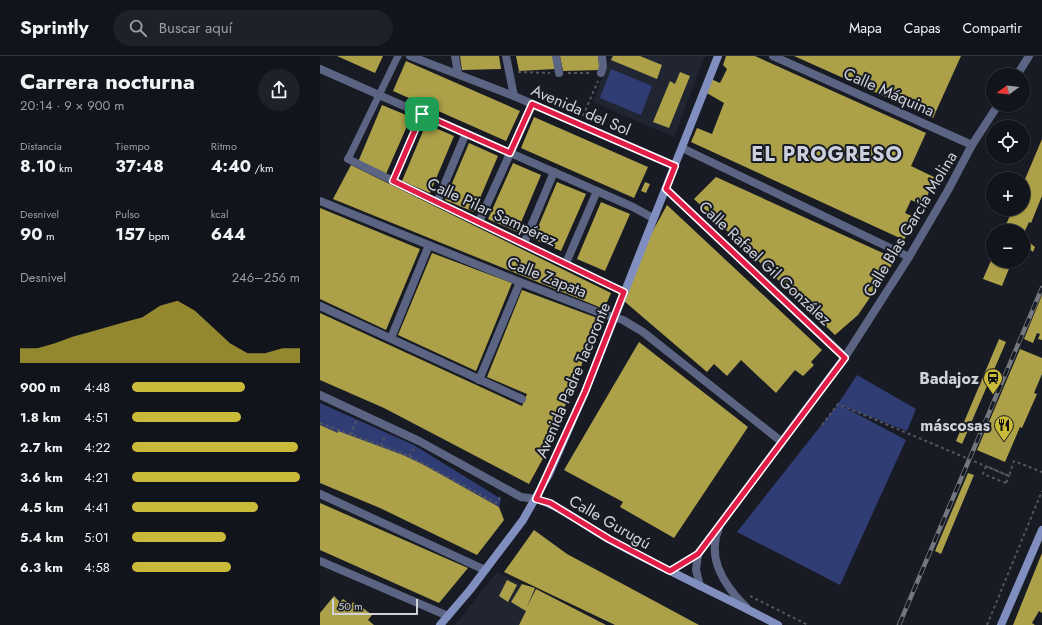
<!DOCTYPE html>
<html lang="es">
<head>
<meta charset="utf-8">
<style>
  :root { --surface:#12141b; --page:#1f2128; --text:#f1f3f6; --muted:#9c9ea3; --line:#31333a; --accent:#caba3a }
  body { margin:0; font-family:Jost,sans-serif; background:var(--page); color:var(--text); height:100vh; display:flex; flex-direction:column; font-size:15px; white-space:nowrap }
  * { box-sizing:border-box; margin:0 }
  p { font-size:13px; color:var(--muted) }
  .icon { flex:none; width:22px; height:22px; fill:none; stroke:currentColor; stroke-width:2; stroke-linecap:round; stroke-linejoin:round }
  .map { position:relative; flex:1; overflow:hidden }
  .panel { display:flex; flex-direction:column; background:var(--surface); width:320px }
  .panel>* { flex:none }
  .needle { width:26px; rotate:255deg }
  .fabs { position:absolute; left:666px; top:12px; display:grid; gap:8px }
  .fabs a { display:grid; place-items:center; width:44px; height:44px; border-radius:50%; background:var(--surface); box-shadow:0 1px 3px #0004,0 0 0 1px var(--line); font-size:20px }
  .scale { position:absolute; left:12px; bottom:10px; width:86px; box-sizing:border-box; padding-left:4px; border:2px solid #d0d2d8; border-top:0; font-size:11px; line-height:14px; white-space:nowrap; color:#d0d2d8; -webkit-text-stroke:3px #181b24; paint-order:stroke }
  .pin { position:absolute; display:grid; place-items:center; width:34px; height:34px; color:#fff; margin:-17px; border-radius:8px; box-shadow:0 2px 6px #0006 }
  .round { display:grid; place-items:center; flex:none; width:42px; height:42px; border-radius:21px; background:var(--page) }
  .overview { display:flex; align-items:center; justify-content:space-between; height:68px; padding:0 20px }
  h1 { font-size:22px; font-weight:700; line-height:30px }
  .metrics { display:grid; grid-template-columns:repeat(3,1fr); gap:6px; height:68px; padding:4px 20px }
  .metrics div { display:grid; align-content:center }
  .metrics b { font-size:17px; font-weight:700 }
  .metrics small { font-size:11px; font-weight:400 }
  .metrics p { font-size:11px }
  .chart { height:112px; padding:8px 20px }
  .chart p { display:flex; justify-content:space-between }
  .chart svg { width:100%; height:72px; margin-top:4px; fill:var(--accent); opacity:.7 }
  ul { padding:0 20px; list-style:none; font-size:13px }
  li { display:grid; grid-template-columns:64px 48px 1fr; align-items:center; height:30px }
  li i { height:10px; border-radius:5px; background:var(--accent) }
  header { display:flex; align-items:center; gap:24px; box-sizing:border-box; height:56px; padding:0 20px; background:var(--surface); border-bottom:1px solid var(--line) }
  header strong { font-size:19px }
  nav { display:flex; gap:22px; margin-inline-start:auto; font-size:14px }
  .search { width:280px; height:36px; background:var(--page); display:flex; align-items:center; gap:10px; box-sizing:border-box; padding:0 14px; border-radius:22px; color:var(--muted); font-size:15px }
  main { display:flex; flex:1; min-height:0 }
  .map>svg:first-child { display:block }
</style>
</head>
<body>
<header>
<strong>Sprintly</strong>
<div class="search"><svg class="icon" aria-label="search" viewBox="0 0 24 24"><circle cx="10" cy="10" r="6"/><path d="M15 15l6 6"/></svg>Buscar aquí</div>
<nav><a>Mapa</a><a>Capas</a><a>Compartir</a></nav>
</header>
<main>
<section class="panel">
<div class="overview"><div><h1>Carrera nocturna</h1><p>20:14 · 9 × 900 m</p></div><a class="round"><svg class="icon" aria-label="share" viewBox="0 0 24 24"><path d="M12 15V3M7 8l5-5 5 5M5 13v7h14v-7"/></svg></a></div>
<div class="metrics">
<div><p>Distancia</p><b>8.10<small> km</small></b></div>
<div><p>Tiempo</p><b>37:48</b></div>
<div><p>Ritmo</p><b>4:40<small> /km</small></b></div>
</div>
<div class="metrics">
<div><p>Desnivel</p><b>90<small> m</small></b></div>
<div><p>Pulso</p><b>157<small> bpm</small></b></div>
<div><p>kcal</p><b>644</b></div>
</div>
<div class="chart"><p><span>Desnivel</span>246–256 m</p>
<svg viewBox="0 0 160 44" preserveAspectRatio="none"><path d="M0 44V35L10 35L20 32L30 28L40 25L50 22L60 19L70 16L80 9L90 6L100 12L110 22L120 32L130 38L140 38L150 35L160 35V44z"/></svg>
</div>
<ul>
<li><b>900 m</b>4:48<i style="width:67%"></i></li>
<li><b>1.8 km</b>4:51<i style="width:65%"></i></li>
<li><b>2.7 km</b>4:22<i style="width:99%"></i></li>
<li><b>3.6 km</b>4:21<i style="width:100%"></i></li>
<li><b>4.5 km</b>4:41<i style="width:75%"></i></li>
<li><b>5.4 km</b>5:01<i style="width:56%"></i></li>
<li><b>6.3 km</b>4:58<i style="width:59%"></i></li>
</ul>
</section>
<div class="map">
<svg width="722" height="569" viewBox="0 0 722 569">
  <rect width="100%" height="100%" fill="#181b24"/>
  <!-- built -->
  <g fill="#212532">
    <polygon points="291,0 385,0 354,81 273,46"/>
    <polygon points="177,516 288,569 135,569"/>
  </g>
  <!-- green -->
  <g fill="#2f3d74">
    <polygon points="291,13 332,30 321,59 280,42"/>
    <polygon points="537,319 596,353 587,375 522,350 586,384 520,529 417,476 518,348"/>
    <polygon points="0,347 94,389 181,443 179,451 143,431 0,369"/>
  </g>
  <!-- building -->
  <g fill="#aca148">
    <polygon points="17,0 63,0 55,17"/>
    <polygon points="140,0 179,0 181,13 142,14"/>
    <polygon points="196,0 233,0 235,13 199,15"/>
    <polygon points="240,0 278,0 280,14 243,15"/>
    <polygon points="293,0 320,0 342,9 337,23 291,4"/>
    <polygon points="406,0 435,0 606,77 591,110 614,121 604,150 591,144 585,157 596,162 584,184 371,86 377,72 392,78 404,47 385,36 391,23 400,27 407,13 403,9"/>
    <polygon points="474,0 641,0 613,62"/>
    <polygon points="86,5 200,55 186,85 73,35"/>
    <polygon points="360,16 370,20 349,72 333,66 350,25 355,28"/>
    <polygon points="62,49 91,61 66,118 38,106"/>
    <polygon points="214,61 328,111 314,142 201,92"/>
    <polygon points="106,68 134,80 110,137 82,125"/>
    <polygon points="722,83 722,140 711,167 709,166 703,179 703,175 683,175 693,153 703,153 703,128"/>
    <polygon points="149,87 178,100 154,156 125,144"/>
    <polygon points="193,107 221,119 197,176 168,163"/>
    <polygon points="31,109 291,237 284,253 13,143"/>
    <polygon points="396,121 576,203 538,259 515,279 374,143"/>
    <polygon points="237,126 266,138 241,195 213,183"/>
    <polygon points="325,126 330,128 326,137 321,135"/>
    <polygon points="281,146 310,158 285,215 257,203"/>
    <polygon points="347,149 502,294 491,306 494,309 483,320 475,314 456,337 421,304 407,320 394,308 387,316 304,245 325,189"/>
    <polygon points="0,152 100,193 66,274 0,243"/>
    <polygon points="710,187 715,191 713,196 707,191"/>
    <polygon points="112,197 192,227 156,315 78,279"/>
    <polygon points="673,200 673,205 692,205 682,230 663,223"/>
    <polygon points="202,234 280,263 227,395 209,428 64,352 0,324 0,257 202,350 207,338 167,321"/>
    <polygon points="722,239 722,284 718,283 720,278 717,277 713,287 704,283"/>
    <polygon points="679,283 686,286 642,388 636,385"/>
    <polygon points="319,286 428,371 354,482 300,451 303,446 244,414"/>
    <polygon points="700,293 722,302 722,318 714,337 717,338 702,372 700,371 685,406 657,394"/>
    <polygon points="0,369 18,377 18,375 83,399 104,409 179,451 184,464 157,499 60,452 0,427"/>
    <polygon points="648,417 654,419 621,498 615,495"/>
    <polygon points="0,447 148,512 119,547 0,494"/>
    <polygon points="214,474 247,498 379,569 295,569 184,516"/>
    <polygon points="722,497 722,557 719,555 712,567 715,569 693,569"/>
    <polygon points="187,524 197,529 188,546 179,540"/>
    <polygon points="202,528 215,532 207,551 216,533 286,569 199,569 206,555 191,546"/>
    <polygon points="14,540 20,546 23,543 31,549 33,546 42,553 43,552 52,559 48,564 54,569 0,569 0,557"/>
  </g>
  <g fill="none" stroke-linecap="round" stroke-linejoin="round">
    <!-- path -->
    <g stroke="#54565e" stroke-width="2" stroke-dasharray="3 3" stroke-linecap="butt">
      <polyline points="198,16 230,17"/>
      <polyline points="248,17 272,17"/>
      <polyline points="263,60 278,25"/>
      <polyline points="0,367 89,400 176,447 180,441"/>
      <polyline points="31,379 36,365"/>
      <polyline points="61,390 65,380"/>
      <polyline points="89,400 94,393"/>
      <polyline points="686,427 663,418 666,410 689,420 694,405 722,416"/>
      <polyline points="430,540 488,569"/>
      <polyline points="667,569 722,435"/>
    </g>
    <!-- lane -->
    <polyline stroke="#5b6583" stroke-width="7" points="28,103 78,0"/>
    <!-- street -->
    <g stroke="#5b6583" stroke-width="8">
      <polyline points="90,0 194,40 355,110"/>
      <polyline points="135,0 138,17"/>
      <polyline points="186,0 194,40"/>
      <polyline points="236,0 239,17"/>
      <polyline points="453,0 652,89"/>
      <polyline points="0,13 313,151 333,162"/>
      <polyline points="281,17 283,11 282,0"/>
      <polyline points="697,19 709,0"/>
      <polyline points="362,92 589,201"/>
      <polyline points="28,103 304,236"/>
      <polyline points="73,125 102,58"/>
      <polyline points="346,133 525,301"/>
      <polyline points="0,145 200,226 283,258 303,264 323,276 462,386"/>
      <polyline points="117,146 146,77"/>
      <polyline points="159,166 212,49"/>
      <polyline points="204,187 234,116"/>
      <polyline points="246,207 277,135"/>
      <polyline points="0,250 202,343"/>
      <polyline points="71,282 109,189"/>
      <polyline points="159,324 200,226"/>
      <polyline points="0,339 99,385 201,441 216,443"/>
      <polyline points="0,438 165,514"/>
      <path d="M399 472C386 502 405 531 427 552"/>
      <polyline points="378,498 376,514 380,530"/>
      <polyline points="0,505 128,560"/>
      <polyline points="350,515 378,498 525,301 589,201 627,136 652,89 678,49"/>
    </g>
    <!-- secondary -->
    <g stroke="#808fc0" stroke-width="8">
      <path d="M216 443C243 451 265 470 290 484 345 514 403 540 458 569"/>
      <polyline points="120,569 150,534 203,464 229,418 265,336 398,0"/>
      <polyline points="681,569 722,474"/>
    </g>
    <!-- rail casing -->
    <g stroke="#74777e" stroke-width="4.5">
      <polyline id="rail" points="579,569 722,232"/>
    </g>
    <!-- rail -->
    <use href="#rail" stroke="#181b24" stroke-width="3" stroke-dasharray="9" stroke-linecap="butt"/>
    <!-- path-bridge -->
    <polyline stroke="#54565e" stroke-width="2" stroke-dasharray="3 3" stroke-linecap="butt" points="502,369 518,348 689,420 686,427"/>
  </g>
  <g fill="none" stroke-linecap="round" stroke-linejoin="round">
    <!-- route casing -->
    <g stroke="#fff" stroke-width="8">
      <polygon id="route" points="212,48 355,110 346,133 525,302 378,498 350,515 289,483 230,447 216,443 265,336 304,236 73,125 102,58 190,97"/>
    </g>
    <!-- route -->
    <use href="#route" stroke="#e11d48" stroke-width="5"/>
  </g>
  <!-- icons -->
  <defs>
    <g id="station-pin" transform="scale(1)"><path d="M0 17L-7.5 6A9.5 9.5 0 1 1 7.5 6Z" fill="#caba3a" stroke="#181b24"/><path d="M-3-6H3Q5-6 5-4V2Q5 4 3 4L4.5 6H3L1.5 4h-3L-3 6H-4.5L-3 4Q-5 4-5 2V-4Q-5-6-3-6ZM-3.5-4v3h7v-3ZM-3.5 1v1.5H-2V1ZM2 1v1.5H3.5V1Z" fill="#111"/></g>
    <g id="restaurant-pin" transform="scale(1)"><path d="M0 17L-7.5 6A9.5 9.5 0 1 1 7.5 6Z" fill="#caba3a" stroke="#181b24"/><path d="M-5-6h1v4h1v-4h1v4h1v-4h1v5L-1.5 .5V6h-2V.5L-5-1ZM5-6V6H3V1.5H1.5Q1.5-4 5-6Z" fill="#111"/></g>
  </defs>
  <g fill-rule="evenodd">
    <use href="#station-pin" x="673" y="322"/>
    <use href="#restaurant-pin" x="684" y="369"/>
  </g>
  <g text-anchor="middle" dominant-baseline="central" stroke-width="4" stroke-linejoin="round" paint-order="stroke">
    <!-- street labels -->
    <g font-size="16" fill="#d0d2d8" stroke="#181b24">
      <text transform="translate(569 36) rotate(24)">Calle Máquina</text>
      <text transform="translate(261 54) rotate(23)">Avenida del Sol</text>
      <text transform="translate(172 156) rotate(25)">Calle Pilar Sampérez</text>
      <text transform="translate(590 168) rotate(-59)">Calle Blas García Molina</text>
      <text transform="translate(445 207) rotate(43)">Calle Rafael Gil González</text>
      <text transform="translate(227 221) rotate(22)">Calle Zapata</text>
      <text transform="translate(253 324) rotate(-67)">Avenida Padre Tacoronte</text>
      <text transform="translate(290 466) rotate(30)">Calle Gurugú</text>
    </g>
    <!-- poi labels -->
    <g font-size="16" font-weight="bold" fill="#d0d2d8" stroke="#181b24" text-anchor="end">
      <text x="659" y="322">Badajoz</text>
      <text x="670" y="369">máscosas</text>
    </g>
    <!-- district labels -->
    <g font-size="20" font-weight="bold" letter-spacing="1" fill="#ccd0dd" stroke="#181b24">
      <text x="507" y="98">EL PROGRESO</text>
    </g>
  </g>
</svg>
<div class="fabs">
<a><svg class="needle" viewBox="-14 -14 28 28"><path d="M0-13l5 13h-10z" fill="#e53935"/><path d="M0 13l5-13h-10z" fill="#9c9ea3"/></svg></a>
<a><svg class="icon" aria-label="locate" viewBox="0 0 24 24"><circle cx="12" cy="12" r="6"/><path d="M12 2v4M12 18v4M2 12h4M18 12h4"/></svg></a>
<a>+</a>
<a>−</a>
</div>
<div class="scale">50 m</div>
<div class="pin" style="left:102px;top:58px;background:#1e9e55"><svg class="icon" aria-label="arrive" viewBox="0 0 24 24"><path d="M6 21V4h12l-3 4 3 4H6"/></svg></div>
</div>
</main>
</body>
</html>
